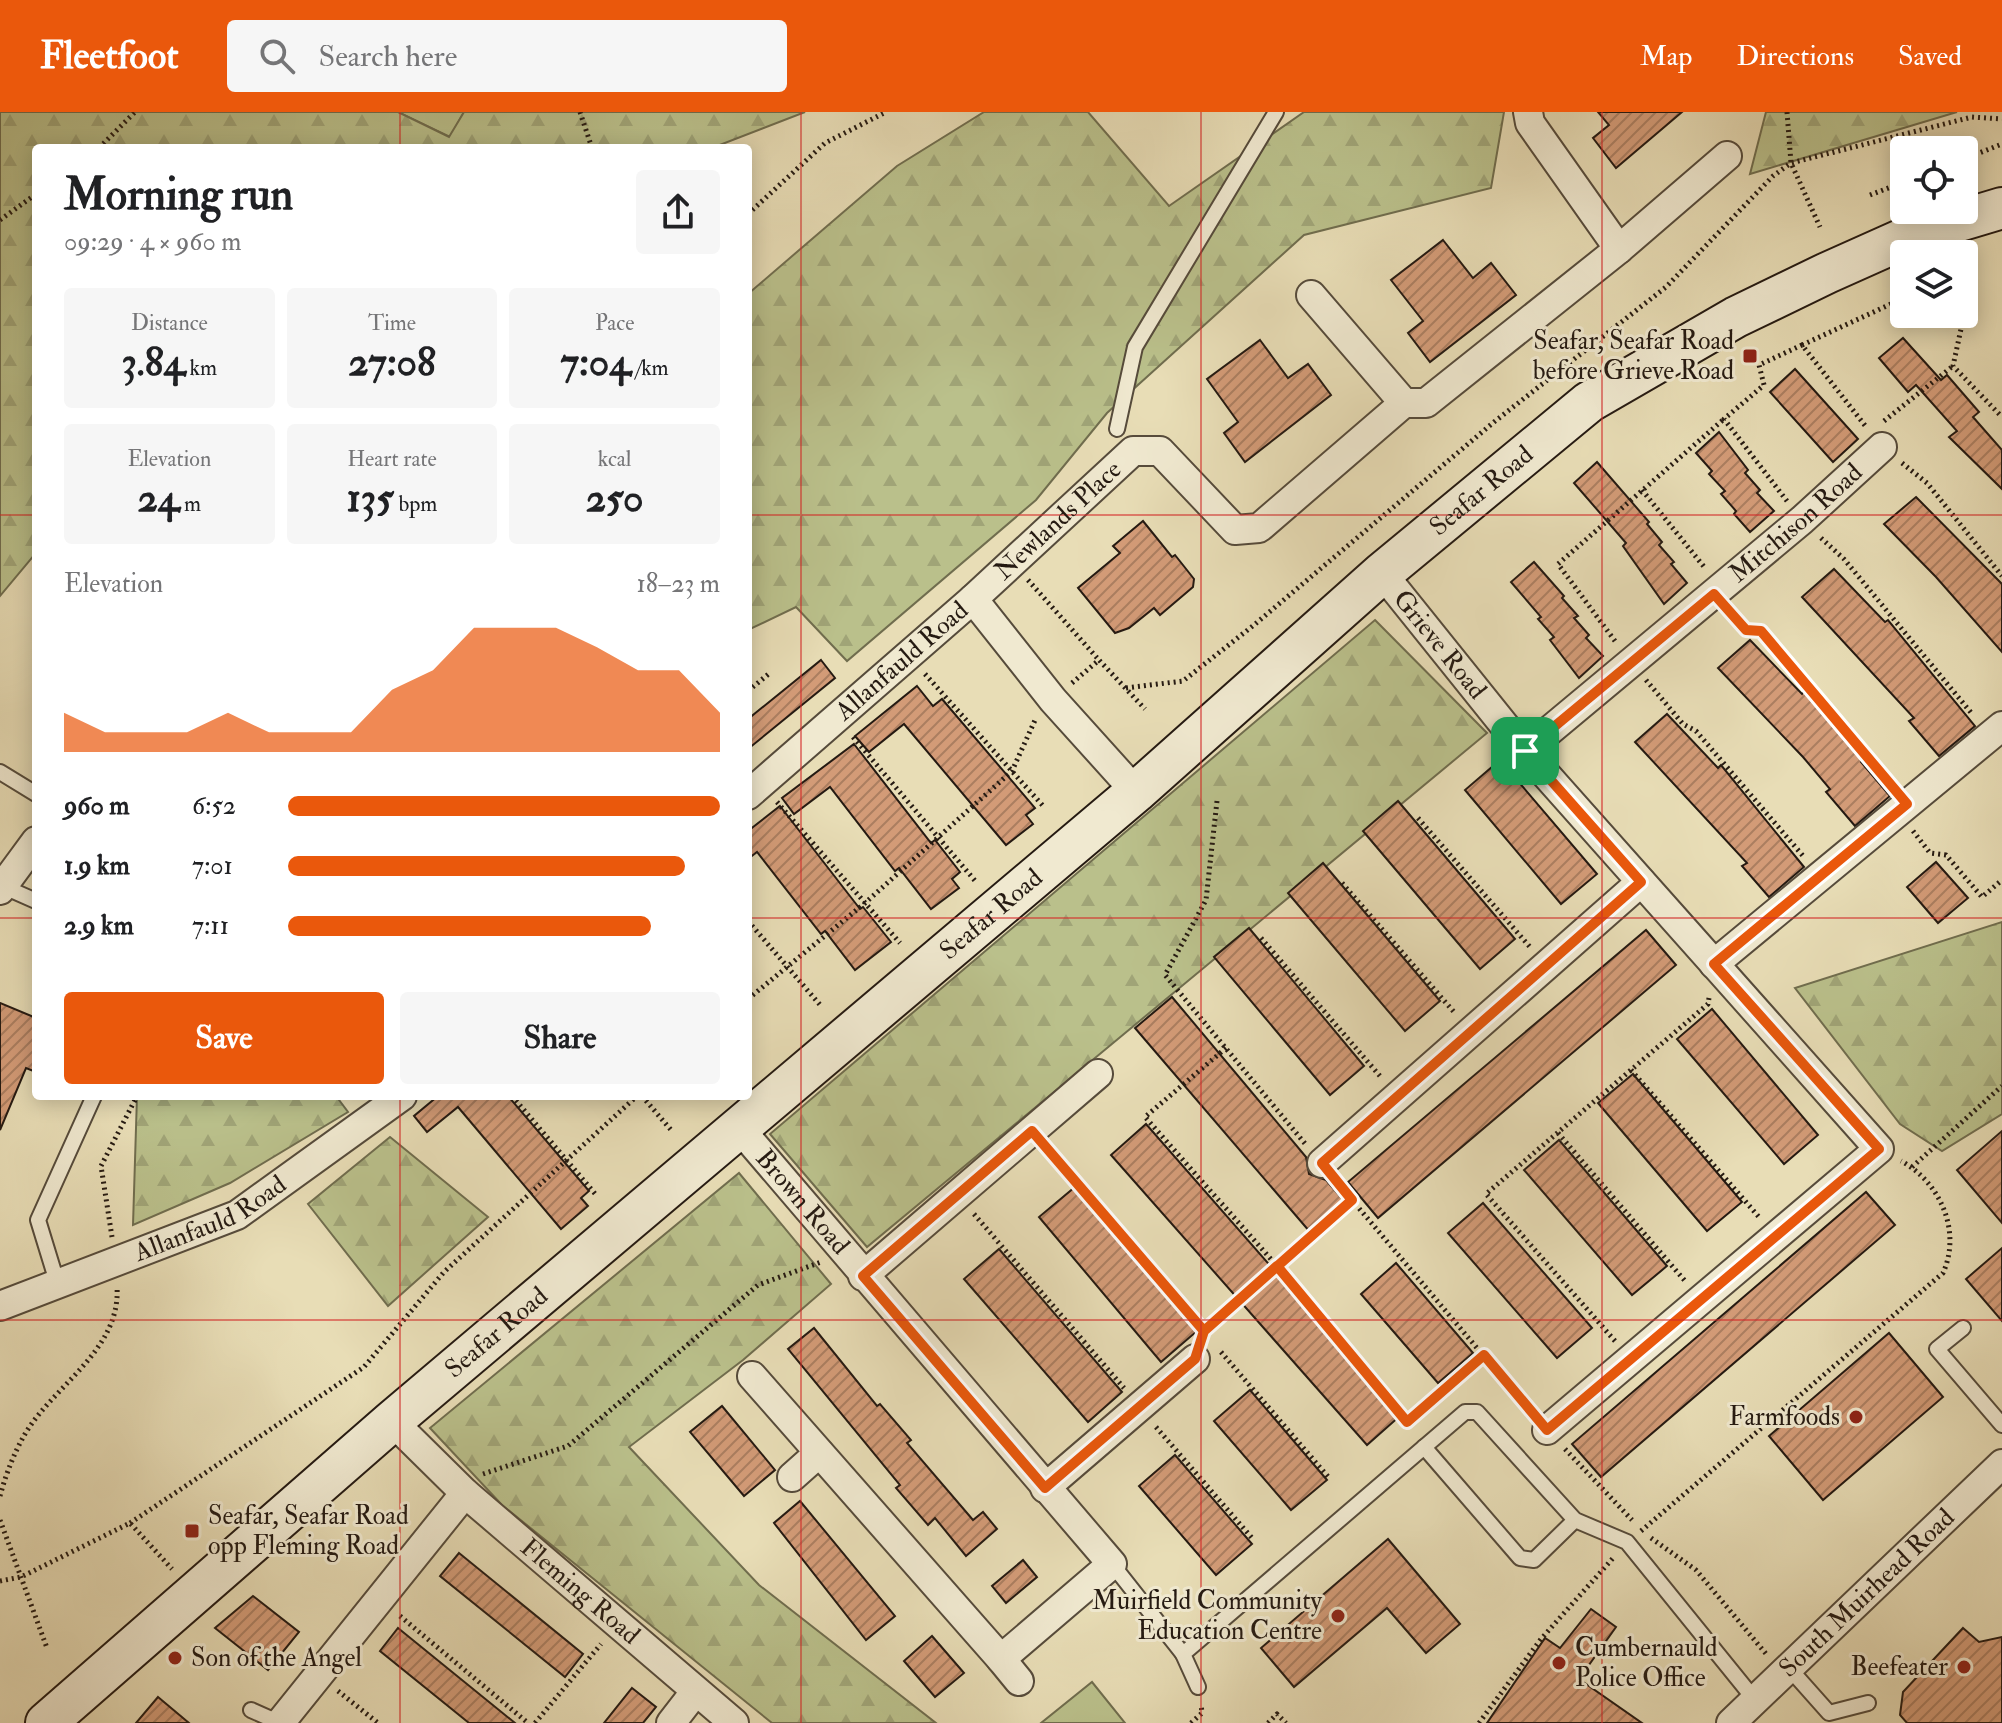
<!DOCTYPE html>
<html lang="en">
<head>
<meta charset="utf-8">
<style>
  :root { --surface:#fff; --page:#f6f6f6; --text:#202124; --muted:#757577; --accent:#ea580c }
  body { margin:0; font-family:"IM FELL Double Pica",serif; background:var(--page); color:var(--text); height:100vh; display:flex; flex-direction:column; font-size:30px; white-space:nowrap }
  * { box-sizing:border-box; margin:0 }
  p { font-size:26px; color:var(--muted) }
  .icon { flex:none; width:44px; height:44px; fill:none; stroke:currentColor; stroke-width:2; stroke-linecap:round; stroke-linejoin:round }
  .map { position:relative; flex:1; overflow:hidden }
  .drawer { position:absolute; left:32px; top:32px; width:720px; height:956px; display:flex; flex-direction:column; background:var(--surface); border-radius:8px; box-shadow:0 4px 20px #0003 }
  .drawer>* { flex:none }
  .fabs { position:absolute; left:1890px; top:24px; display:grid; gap:16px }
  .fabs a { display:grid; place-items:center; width:88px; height:88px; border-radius:8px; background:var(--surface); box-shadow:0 4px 20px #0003; font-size:40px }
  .pin { position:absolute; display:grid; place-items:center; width:68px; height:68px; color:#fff; margin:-34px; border-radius:16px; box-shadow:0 4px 12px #0006 }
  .round { display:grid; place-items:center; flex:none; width:84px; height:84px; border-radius:8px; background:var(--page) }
  .head { display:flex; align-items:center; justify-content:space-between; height:136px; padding:0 32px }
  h1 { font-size:44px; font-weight:700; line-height:60px }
  .figures { display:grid; grid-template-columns:repeat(3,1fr); gap:12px; height:136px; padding:8px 32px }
  .figures div { display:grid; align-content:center; border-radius:8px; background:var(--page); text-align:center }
  .figures b { font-size:40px; font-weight:700 }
  .figures small { font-size:22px; font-weight:400 }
  .figures p { font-size:22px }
  .chart { height:224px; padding:16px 32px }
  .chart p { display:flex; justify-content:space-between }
  .chart svg { width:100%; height:144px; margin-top:8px; fill:var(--accent); opacity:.7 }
  .action { display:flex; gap:16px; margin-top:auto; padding:16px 32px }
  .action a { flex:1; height:92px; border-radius:8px; background:var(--accent); color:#fff; font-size:32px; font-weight:700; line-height:92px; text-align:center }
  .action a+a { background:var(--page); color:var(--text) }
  ul { padding:0 32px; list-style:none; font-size:26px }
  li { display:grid; grid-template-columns:128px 96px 1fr; align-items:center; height:60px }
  li i { height:20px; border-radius:10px; background:var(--accent) }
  header { display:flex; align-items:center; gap:48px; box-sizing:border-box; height:112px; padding:0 40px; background:var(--accent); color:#fff }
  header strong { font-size:38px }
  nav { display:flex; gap:44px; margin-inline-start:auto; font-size:28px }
  .search { width:560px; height:72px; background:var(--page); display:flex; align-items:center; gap:20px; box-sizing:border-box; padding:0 28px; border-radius:8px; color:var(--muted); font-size:30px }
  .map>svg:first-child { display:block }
</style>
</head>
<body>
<header>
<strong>Fleetfoot</strong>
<div class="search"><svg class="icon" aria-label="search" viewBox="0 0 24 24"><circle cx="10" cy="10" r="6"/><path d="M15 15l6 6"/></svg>Search here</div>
<nav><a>Map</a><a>Directions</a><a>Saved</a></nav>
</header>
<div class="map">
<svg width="2002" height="1611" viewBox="0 0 2002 1611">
  <defs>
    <pattern id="forest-firs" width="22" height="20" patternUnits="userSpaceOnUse" patternTransform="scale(2)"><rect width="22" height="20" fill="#bac08b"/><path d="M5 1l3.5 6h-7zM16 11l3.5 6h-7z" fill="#a0a477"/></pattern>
    <pattern id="building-hatch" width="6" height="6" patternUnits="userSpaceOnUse" patternTransform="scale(2)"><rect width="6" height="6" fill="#d39b77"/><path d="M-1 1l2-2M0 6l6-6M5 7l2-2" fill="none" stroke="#ab7e60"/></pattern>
  </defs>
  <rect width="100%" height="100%" fill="#e8ddb6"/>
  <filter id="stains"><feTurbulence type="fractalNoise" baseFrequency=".0025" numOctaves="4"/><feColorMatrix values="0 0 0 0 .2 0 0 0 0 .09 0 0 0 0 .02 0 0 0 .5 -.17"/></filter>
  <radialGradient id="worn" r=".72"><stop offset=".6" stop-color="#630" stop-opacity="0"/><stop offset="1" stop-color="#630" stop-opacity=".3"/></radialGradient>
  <!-- green -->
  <g fill="#bac08b" stroke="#706d4e" stroke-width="2">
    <polygon points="398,0 464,0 450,25"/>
    <polygon points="1092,1570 1125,1611 1041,1611"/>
  </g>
  <!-- forest -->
  <g fill="url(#forest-firs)" stroke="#706d4e" stroke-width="2">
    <polygon points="0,0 398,0 449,25 464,0 805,0 712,36 36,36 36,441 0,484"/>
    <polygon points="984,0 1088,0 1169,94 1304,0 1504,0 1491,76 1304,123 1107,301 1036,388 847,549 796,495 748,518 748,182 897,54"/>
    <polygon points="1766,0 1957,0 1750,62"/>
    <polygon points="1375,508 1487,621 867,1135 770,1022"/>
    <polygon points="2002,810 2002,1002 1942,1039 1900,1012 1795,876"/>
    <polygon points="137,984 336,984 348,1000 230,1071 133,1113"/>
    <polygon points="390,1025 488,1105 388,1194 308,1092"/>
    <polygon points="739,1061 831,1172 743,1248 629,1335 759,1473 936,1611 772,1611 502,1393 430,1316"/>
  </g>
  <!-- building -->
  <g fill="url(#building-hatch)" stroke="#251a12" stroke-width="2">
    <polygon points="1598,0 1682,0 1616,56 1593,26 1609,13"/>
    <polygon points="1443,128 1473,166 1491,151 1516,183 1430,250 1408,221 1423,209 1391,168"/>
    <polygon points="1903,226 1941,268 1947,263 1979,300 1973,305 2002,338 2002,377 1949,325 1957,319 1916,273 1908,280 1879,246"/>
    <polygon points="1260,228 1288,266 1308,252 1331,283 1245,350 1224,321 1238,310 1207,267"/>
    <polygon points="1795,257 1858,327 1833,350 1770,280"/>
    <polygon points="1719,320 1748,358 1745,361 1760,378 1757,381 1774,399 1750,420 1734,402 1736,399 1721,382 1725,379 1709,362 1712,359 1696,341"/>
    <polygon points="1597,350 1649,410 1647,412 1662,430 1659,433 1674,450 1671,452 1687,471 1664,492 1623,434 1626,431 1574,371"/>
    <polygon points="1916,385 2002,472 2002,540 1936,465 1884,412"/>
    <polygon points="1143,409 1172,445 1175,443 1194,467 1193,475 1160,503 1154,496 1129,516 1115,521 1078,476 1120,441 1113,434"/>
    <polygon points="1534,450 1564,484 1562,486 1578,504 1574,506 1589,523 1586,526 1603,544 1579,566 1550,528 1554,525 1538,507 1541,505 1511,470"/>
    <polygon points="1834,457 1885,510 1888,508 1975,614 1939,644 1909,609 1914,606 1802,485"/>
    <polygon points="1750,528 1802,582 1804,579 1864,647 1861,650 1890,684 1855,714 1826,680 1830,677 1803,645 1718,556"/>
    <polygon points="821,548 835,566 748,637 748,607"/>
    <polygon points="917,574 933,594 942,587 1035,696 1026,703 1033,712 1006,733 904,612 869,640 855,624"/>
    <polygon points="1667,602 1718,656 1721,653 1804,755 1769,785 1742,754 1747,751 1635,630"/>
    <polygon points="854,632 931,731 935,728 960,760 952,767 959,776 931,797 899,756 895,759 830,675 794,702 782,686"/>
    <polygon points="1500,648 1597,762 1561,792 1465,678"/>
    <polygon points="1398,689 1515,827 1480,857 1363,719"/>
    <polygon points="780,694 860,797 863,795 891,830 855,858 825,819 821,822 757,740 748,747 748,719"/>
    <polygon points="1936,750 1968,786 1938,811 1907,775"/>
    <polygon points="1323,751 1440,889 1405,919 1288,781"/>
    <polygon points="1249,816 1364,954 1330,983 1214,845"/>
    <polygon points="1646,818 1676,853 1378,1106 1348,1070"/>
    <polygon points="1172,885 1306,1045 1309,1062 1326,1068 1345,1090 1310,1120 1135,916"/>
    <polygon points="0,891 36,906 36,960 26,956 0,1018"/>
    <polygon points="1712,897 1818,1023 1784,1052 1677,927"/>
    <polygon points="1633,962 1742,1090 1707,1119 1598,991"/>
    <polygon points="438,984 508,984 589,1079 581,1086 588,1094 561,1117 458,995 427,1020 414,1004"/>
    <polygon points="1146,1012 1401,1303 1367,1333 1111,1043"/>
    <polygon points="2002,1019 2002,1111 1957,1058"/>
    <polygon points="1559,1028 1667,1154 1632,1183 1524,1058"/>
    <polygon points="1075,1075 1197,1219 1161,1250 1039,1105"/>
    <polygon points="1866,1080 1895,1113 1601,1365 1572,1332"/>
    <polygon points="1483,1091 1592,1216 1557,1246 1448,1121"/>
    <polygon points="2002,1136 2002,1209 1966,1167"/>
    <polygon points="999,1137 1122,1280 1088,1310 964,1167"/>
    <polygon points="1396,1151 1473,1241 1438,1271 1361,1182"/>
    <polygon points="814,1216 877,1294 880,1292 911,1328 907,1331 973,1408 983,1400 997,1417 966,1444 935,1406 928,1413 896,1376 900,1373 788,1237"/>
    <polygon points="1889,1221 1943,1285 1823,1388 1769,1324"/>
    <polygon points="1250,1278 1327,1368 1291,1398 1214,1309"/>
    <polygon points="722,1294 775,1358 744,1384 690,1320"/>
    <polygon points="1175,1343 1252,1432 1216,1463 1139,1374"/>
    <polygon points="800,1389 895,1504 866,1528 774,1411"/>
    <polygon points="1388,1427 1460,1512 1426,1541 1387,1496 1294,1575 1261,1536"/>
    <polygon points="459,1441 583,1542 565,1565 440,1464"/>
    <polygon points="1023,1448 1037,1465 1006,1491 992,1474"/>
    <polygon points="253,1484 299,1520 268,1558 215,1516"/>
    <polygon points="1591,1497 1616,1515 1579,1567 1642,1611 1487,1611 1545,1526 1560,1536"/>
    <polygon points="398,1516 515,1611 469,1611 380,1539"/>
    <polygon points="1963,1516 1979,1530 2002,1525 2002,1611 1907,1611 1900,1603 1903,1580"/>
    <polygon points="932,1524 964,1561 935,1585 904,1549"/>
    <polygon points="632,1576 656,1595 643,1611 604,1611"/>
    <polygon points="158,1585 189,1611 136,1611"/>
  </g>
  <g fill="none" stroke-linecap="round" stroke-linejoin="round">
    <!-- lane casing -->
    <g stroke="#564b3b" stroke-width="18">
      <g id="lane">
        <polyline points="1117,317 1135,235 1276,0"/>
        <polyline points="0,660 36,682"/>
        <polyline points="2,774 36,789"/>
        <polyline points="57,1170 38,1108 94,984"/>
        <polyline points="1963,1216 1937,1237 2002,1313"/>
        <polyline points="1424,1335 1520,1446 1534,1448 1575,1408"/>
        <polyline points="1112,1452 1183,1542"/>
        <polyline points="1789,1556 1829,1601 1868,1591"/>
        <polyline points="1198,1575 1183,1542 1465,1300 1477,1300 1575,1408 1627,1430 1755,1588"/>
        <polyline points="251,1598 280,1611"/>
      </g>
    </g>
    <!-- street casing -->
    <g stroke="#564b3b" stroke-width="32">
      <g id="street">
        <polyline points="1528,0 1530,11 1619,137"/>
        <polyline points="1311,183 1404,291"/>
        <path id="s1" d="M1382 461 1525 639 1879 1037 1547 1318"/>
        <path id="s2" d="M973 487 1133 339H1160L1235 418 1259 416 1404 291H1426L1619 137 1727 44"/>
        <path id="s3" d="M1525 639 1802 408 1882 335"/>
        <path id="s4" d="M748 683 973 487 1053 588 1136 680"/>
        <polyline points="0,778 36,729"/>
        <polyline points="1714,852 2002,614"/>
        <path id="s5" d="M740 1017 1112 1452 1001 1547 752 1264"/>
        <polyline points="1322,1051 1641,770"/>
        <polyline points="863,1164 1098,962"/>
        <path id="s6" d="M0 1194 237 1103 402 984"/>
        <path id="s7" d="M392 1309 465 1381 734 1611"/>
        <polyline points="792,1365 819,1341"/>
        <polyline points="1045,1376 1195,1247"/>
        <polyline points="1001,1547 1019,1569"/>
        <polyline points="280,1611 465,1381"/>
        <polyline points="671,1611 695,1580"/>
        <path id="s8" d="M1731 1611 2002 1352"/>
      </g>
    </g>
    <!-- secondary casing -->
    <g stroke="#251a12" stroke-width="44">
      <g id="secondary">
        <path id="s9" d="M46 1611 392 1309 1136 680 1382 461 1589 290 1736 205 1827 161 1912 123 2002 96"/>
      </g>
    </g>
    <!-- path -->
    <g stroke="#251a12" stroke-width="5" stroke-dasharray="2 4" stroke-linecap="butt">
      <polyline points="580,0 592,36"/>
      <polyline points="1787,0 1791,51 1820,115"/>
      <polyline points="99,36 135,0"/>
      <polyline points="1964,47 2002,32"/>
      <polyline points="1870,83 1904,70"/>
      <polyline points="748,102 825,31 886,0"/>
      <polyline points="0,108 36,82"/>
      <polyline points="1964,172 1969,180 1953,254 2002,305"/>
      <polyline points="1802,233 1904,186"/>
      <polyline points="1884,309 1953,254"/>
      <polyline points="1902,351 1927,371 2002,464"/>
      <polyline points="1642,378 1705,456"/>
      <polyline points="1787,389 1724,307 1764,273 1759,253 1802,233 1867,316"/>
      <polyline points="1821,426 1844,447 1973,603"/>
      <polyline points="1028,468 1099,548"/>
      <polyline points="1732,501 1746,518 1761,519 1891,673"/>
      <polyline points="1615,529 1558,452 1724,307"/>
      <polyline points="925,562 1044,695"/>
      <polyline points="1646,568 1683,612 1696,619 1804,745"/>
      <polyline points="1072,571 1099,548 1145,597"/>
      <polyline points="1126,576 1183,569 1254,513 1494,310 1666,175 1773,64 1791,51 1972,5 2002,7"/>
      <polyline points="748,579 771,560"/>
      <polyline points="853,625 977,771"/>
      <polyline points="1217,689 1206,788 1165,863 1307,1034"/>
      <polyline points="777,690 900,831"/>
      <polyline points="1418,706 1530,835"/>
      <polyline points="1913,719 1930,741 1946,743 1982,785 2002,768"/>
      <polyline points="1342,771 1454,900"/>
      <polyline points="748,809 821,894"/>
      <polyline points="1261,826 1380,964"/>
      <polyline points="748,887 865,791 1012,659 1036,606"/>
      <polyline points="1226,936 1145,1005 1277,1154 1407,1310 1484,1243"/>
      <polyline points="1631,958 1759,1105"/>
      <polyline points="512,984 597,1084"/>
      <polyline points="642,984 671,1018"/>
      <polyline points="1558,1021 1685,1169"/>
      <polyline points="1049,1039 1207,1223"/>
      <polyline points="1912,1055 2002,974"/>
      <polyline points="1336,1069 1531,1300"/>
      <polyline points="974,1102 1124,1276"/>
      <polyline points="112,1125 101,1054 137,984"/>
      <polyline points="1204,1219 1352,1088"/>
      <polyline points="1615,1229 1486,1082 1708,892 1709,886"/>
      <polyline points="1221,1240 1330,1367"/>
      <polyline points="1156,1315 1252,1426"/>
      <polyline points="1565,1337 1632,1408"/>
      <polyline points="483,1362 568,1334 758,1173 821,1150"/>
      <path d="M0 1384C6 1362 14 1341 25 1322 53 1274 121 1238 117 1175"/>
      <polyline points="0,1408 47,1536"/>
      <polyline points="130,1411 364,1255 444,1160 637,984"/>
      <path d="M1641 1419 1943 1161C1962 1119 1940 1070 1901 1049"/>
      <polyline points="1651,1426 1696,1458 1767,1543"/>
      <polyline points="0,1469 21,1465 130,1411 172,1457"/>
      <polyline points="400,1504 528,1611"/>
      <polyline points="338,1579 378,1611"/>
      <polyline points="535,1611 601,1532"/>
      <polyline points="1191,1611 1202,1601 1201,1592"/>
      <polyline points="1268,1611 1277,1602 1286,1611"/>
      <polyline points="1479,1611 1541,1527 1614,1445"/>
    </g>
    <!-- lane -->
    <use href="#lane" stroke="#f0e9d0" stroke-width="14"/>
    <!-- street -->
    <use href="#street" stroke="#f0e9d0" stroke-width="28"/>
    <!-- secondary -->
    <use href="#secondary" stroke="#f0e9d0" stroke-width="40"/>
  </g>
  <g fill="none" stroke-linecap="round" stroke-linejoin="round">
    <!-- route casing -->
    <g stroke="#fff" stroke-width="16">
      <polyline id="route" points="1525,639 1641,770 1322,1051 1352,1088 1204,1219 1032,1019 863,1164 1045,1376 1195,1247 1204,1219 1277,1154 1407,1310 1484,1243 1547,1318 1879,1037 1714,852 1907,692 1761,519 1746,518 1714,482 1525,639"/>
    </g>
    <!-- route -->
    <use href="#route" stroke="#ea580c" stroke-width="10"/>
  </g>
  <!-- grid -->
  <path fill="none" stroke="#d62828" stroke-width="2" stroke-opacity="0.55" d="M400 0V36M801 0V1611M1201 0V1611M1602 0V1611M0 403H36M748 403H2002M0 806H36M748 806H2002M400 984V1611M0 1208H2002"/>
  <!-- markers -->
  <g fill="#8f2418" stroke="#f0e9d0" stroke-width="3">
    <rect x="1742" y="236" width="16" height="16" rx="4"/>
    <circle cx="1856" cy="1305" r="8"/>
    <rect x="184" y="1411" width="16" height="16" rx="4"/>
    <circle cx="1338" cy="1504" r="8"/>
    <circle cx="175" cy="1546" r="8"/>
    <circle cx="1559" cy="1551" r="8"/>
    <circle cx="1964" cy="1555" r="8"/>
  </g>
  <g text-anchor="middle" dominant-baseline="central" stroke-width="6" stroke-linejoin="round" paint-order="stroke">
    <!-- poi labels -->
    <g font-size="26" fill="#251a12" stroke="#f0e9d0" text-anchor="end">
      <text x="1734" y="229">Seafar, Seafar Road<tspan x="1734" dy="30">before Grieve Road</tspan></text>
      <text x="1840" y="1305">Farmfoods</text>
      <text x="208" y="1404" text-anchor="start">Seafar, Seafar Road<tspan x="208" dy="30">opp Fleming Road</tspan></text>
      <text x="1322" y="1489">Muirfield Community<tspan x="1322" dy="30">Education Centre</tspan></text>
      <text x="1575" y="1536" text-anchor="start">Cumbernauld<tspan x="1575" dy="30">Police Office</tspan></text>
      <text x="191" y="1546" text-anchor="start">Son of the Angel</text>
      <text x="1948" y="1555">Beefeater</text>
    </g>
    <!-- street labels -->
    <g font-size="26" fill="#251a12" stroke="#f0e9d0">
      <text stroke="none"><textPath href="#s9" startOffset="1892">Seafar Road</textPath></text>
      <text stroke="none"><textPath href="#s2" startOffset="116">Newlands Place</textPath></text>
      <text stroke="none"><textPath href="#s3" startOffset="354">Mitchison Road</textPath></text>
      <text stroke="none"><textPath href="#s1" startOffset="92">Grieve Road</textPath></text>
      <text stroke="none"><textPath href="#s4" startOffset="204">Allanfauld Road</textPath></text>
      <text stroke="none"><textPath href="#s9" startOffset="1244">Seafar Road</textPath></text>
      <text stroke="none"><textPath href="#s5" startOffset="96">Brown Road</textPath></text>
      <text stroke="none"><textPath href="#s6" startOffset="228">Allanfauld Road</textPath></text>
      <text stroke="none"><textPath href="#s9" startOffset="596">Seafar Road</textPath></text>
      <text stroke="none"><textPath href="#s7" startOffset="254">Fleming Road</textPath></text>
      <text stroke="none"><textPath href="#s8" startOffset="188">South Muirhead Road</textPath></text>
    </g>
  </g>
  <rect width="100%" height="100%" filter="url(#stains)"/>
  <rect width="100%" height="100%" fill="url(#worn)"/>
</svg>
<div class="fabs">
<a><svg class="icon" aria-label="locate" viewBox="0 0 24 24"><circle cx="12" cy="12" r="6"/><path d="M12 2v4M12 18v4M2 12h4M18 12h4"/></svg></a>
<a><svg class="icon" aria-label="layers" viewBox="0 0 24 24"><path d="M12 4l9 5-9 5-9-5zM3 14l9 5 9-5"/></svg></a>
</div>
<div class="pin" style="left:1525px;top:639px;background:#1e9e55"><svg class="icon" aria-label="arrive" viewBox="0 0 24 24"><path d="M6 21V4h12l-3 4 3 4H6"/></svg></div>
<section class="drawer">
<div class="head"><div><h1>Morning run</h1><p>09:29 · 4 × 960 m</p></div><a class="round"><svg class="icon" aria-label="share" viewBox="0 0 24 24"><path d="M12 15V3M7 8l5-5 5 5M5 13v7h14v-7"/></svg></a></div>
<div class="figures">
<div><p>Distance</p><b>3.84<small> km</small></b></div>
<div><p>Time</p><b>27:08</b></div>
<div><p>Pace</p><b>7:04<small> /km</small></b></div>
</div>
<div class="figures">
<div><p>Elevation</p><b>24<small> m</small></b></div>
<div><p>Heart rate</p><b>135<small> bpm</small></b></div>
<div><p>kcal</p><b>250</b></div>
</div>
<div class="chart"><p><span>Elevation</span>18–23 m</p>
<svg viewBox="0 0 160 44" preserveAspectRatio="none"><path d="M0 44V32L10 38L20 38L30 38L40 32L50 38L60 38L70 38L80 25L90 19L100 6L110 6L120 6L130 12L140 19L150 19L160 32V44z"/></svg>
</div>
<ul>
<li><b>960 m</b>6:52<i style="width:100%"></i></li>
<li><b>1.9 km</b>7:01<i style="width:92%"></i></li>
<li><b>2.9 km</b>7:11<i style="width:84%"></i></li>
</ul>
<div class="action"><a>Save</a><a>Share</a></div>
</section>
</div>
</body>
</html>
